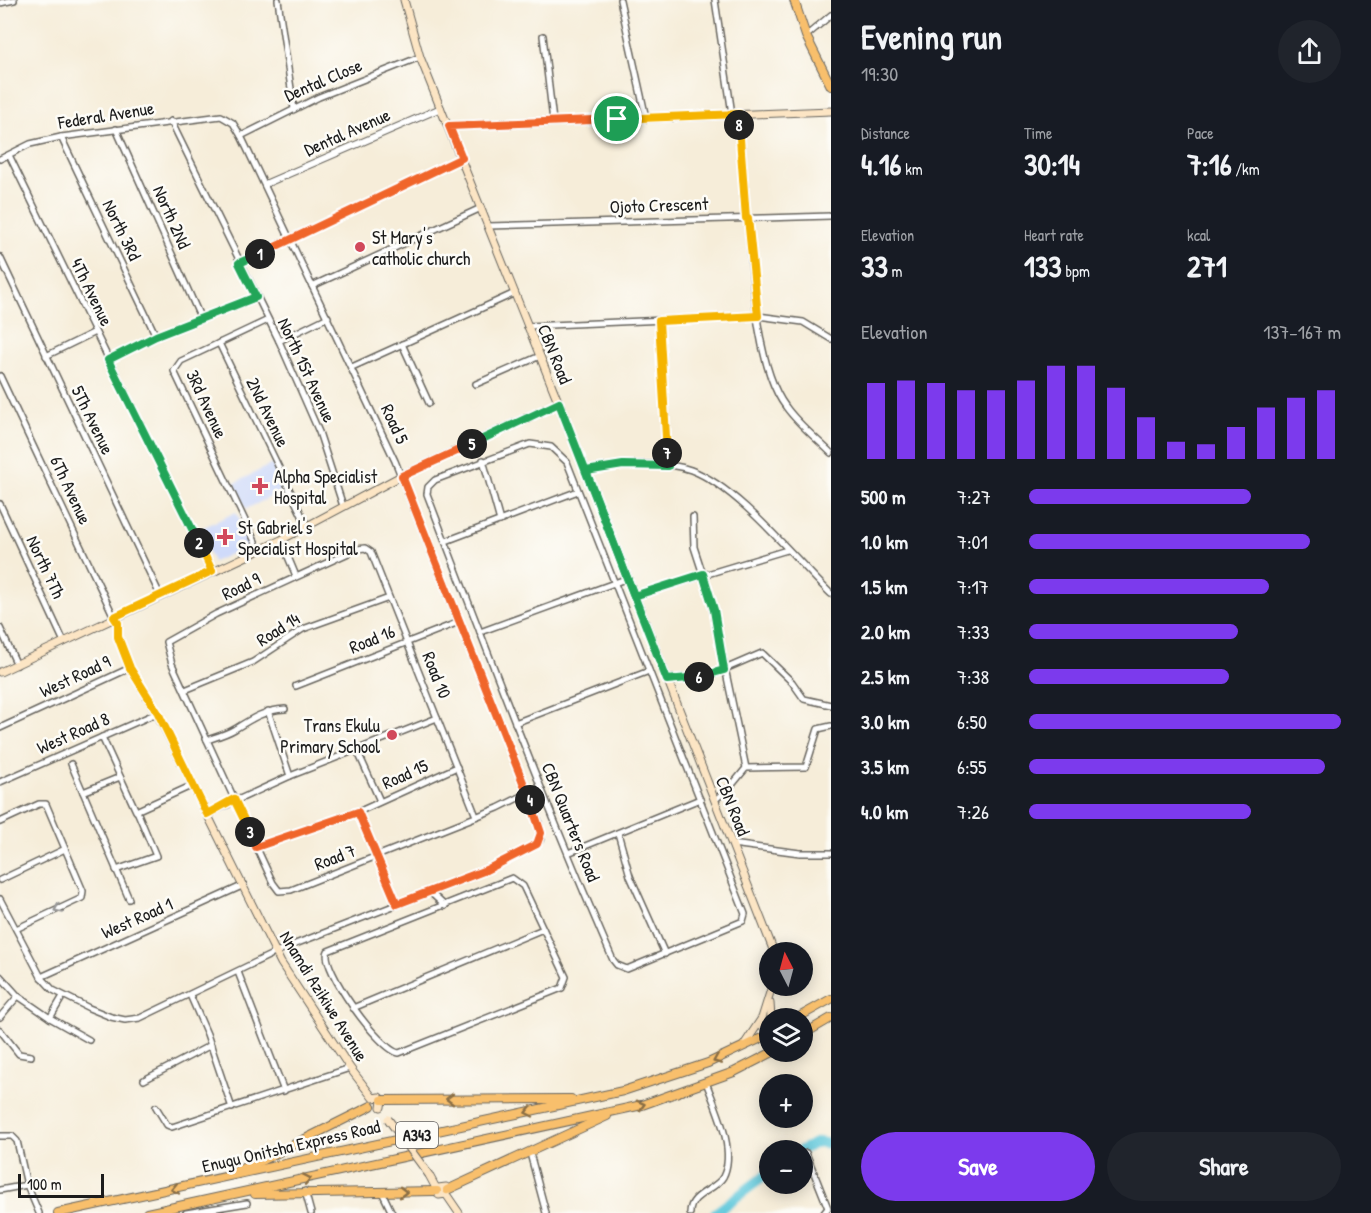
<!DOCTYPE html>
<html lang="en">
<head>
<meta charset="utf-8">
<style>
  :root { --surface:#171b24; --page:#20242c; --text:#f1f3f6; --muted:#9ea1a6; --accent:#7c3aed }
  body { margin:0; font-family:"Patrick Hand",sans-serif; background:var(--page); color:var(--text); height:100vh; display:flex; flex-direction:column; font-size:22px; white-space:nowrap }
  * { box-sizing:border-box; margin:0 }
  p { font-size:20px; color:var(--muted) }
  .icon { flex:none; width:33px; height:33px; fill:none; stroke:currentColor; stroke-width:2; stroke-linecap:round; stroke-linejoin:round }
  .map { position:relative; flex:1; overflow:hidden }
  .side { display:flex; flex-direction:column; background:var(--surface); width:540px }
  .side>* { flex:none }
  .needle { width:39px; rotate:354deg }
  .fabs { position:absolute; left:759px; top:942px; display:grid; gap:12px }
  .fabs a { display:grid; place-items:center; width:54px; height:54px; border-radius:50%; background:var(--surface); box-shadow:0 3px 15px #0003; font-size:30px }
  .scale { position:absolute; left:18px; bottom:15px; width:86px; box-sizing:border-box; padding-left:6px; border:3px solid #1c1c1c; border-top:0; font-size:16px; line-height:21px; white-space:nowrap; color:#1c1c1c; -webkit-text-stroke:4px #fdfcf7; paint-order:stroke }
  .pin { position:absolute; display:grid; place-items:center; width:51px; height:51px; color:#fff; margin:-26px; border:3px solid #fff; border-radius:50%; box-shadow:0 2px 6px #0007 }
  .km { position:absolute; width:30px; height:30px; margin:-15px; border-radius:50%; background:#222; color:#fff; font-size:16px; line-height:30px; text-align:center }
  .round { display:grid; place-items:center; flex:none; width:63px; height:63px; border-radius:32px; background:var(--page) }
  .overview { display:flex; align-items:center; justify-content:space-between; height:102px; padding:0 30px }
  h1 { font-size:33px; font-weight:800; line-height:45px }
  .stats { display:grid; grid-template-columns:repeat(3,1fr); gap:9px; height:102px; padding:6px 30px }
  .stats div { display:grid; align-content:center }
  .stats b { font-size:30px; font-weight:800 }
  .stats small { font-size:16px; font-weight:400 }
  .stats p { font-size:16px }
  .chart { height:168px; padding:12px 30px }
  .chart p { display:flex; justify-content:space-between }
  .chart svg { width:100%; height:108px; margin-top:6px; stroke:var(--accent); stroke-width:6 }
  .cta { display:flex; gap:12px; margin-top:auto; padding:12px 30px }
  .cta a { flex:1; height:69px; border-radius:36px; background:var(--accent); color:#fff; font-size:24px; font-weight:800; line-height:69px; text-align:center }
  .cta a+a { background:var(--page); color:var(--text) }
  ul { padding:0 30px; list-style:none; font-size:20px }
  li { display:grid; grid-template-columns:96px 72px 1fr; align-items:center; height:45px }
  li i { height:15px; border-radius:8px; background:var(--accent) }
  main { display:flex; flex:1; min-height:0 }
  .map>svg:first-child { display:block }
</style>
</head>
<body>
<main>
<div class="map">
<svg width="831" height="1213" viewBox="0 0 831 1213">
  <rect width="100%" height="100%" fill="#fdfcf7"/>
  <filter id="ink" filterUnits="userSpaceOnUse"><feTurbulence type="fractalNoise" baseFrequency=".0167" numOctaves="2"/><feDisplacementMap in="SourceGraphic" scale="12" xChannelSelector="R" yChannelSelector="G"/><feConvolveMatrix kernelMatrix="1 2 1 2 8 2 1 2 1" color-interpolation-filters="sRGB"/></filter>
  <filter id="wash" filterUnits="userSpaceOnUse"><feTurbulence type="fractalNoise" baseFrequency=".008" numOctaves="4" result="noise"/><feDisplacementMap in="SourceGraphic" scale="24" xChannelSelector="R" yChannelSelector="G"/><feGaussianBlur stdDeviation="1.35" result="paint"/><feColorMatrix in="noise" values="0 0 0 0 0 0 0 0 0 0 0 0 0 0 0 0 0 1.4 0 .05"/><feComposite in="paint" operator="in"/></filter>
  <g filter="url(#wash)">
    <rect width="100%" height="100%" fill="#f6edd9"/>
    <!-- built -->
    <g fill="#cfdafa">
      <polygon points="272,464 287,489 246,509 233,484"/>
      <polygon points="236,512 252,544 213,562 198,530"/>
    </g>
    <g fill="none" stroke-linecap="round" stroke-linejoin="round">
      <!-- river -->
      <g stroke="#5fc8db" stroke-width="10">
        <polyline points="801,1150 818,1142 831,1144"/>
        <polyline points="715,1213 770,1172"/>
      </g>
    </g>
  </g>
  <g filter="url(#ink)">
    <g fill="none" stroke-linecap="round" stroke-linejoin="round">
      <!-- minor casing -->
      <g stroke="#68655e" stroke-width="8">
        <g id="minor">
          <polyline points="278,0 294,109"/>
          <polyline points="620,0 646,118"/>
          <polyline points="715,0 732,114"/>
          <polyline points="0,3 14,0"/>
          <polyline points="543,36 553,121"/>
          <polyline points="806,36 831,15"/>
          <polyline points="739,114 746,218"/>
          <polyline points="171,121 279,341 319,432 343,506"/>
          <polyline points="116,129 201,319"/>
          <polyline points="241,136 319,97 420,57"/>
          <polyline points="61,137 156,336"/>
          <polyline points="9,155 212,571"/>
          <polyline points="0,159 30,144 61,137 221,116 233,123 241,136 395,461 539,822 541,839 537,844 486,870 285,948 140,1018 125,1020 111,1017 89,1008 53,990 41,977 0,899"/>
          <path d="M748 218C752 268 755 367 786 407 798 424 816 438 831 453"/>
          <polyline points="488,226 831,216"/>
          <polyline points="0,257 160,595"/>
          <polyline points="239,263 462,158"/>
          <polyline points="312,286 481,208"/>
          <polyline points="659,321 668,466"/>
          <polyline points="527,326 758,316 803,322 831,339"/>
          <polyline points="279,341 328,317"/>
          <polyline points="219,343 307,526"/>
          <polyline points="402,344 429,403"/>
          <polyline points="46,356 95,332"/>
          <polyline points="108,360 156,336 256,297"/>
          <polyline points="352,367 515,293"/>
          <polyline points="0,376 114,617"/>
          <polyline points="476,384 540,356"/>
          <path d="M530 444 551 447 567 462 745 914 743 921 627 969 617 965 613 960C546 807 487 650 427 494L428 487 435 480Z"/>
          <polyline points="483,460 500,521"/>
          <path d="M586 471C614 464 664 460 691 470 739 488 793 557 831 594"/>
          <polyline points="0,504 64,642"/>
          <polyline points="693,517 694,547 710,596 746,768 732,785 715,800"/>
          <polyline points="281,540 296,576"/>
          <polyline points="446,541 578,491"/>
          <polyline points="259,550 174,371 181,361 268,320"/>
          <polyline points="634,596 787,550"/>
          <polyline points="0,628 17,665"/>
          <polyline points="480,632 628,578"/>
          <polyline points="667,679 711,675 762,653 792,682 804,699 831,705"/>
          <polyline points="296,686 459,622"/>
          <polyline points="185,690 253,662 303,629 389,598"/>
          <polyline points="268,711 290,776"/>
          <polyline points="515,723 649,671"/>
          <polyline points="0,728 130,668"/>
          <polyline points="102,737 136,811 193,785"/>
          <path d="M207 740C216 737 227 734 235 729 251 719 265 710 285 709"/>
          <polyline points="357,750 380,801"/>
          <polyline points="71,764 129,899"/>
          <polyline points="746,768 806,767 818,729 831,726"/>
          <polyline points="0,782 157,713"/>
          <polyline points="83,792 120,777"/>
          <polyline points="358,812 397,904"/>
          <polyline points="207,814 290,776 437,718"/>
          <polyline points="476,816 371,552 365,548 357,549 216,614 166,642 172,664 273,883 279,891 291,890 498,808 528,793"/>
          <polyline points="0,822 39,804 46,804 83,891 82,898 16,929"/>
          <polyline points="618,833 630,876 665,954"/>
          <polyline points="732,844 800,853 831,853"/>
          <polyline points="256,847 358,812 457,767"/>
          <polyline points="568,853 700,799"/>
          <polyline points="116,870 156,856 137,811"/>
          <path d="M512 878 523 886 566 977 562 988 399 1053C380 1051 319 966 328 951Z"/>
          <polyline points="0,880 65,849"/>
          <polyline points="430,892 445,906"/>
          <polyline points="238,972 284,1091"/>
          <polyline points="0,976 18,996"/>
          <polyline points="41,977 244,885"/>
          <polyline points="190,995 207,1034 232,1108"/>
          <polyline points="353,1008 543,929"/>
          <polyline points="0,1017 18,996 50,1018 89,1040"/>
          <polyline points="50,1018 63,996"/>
          <polyline points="0,1030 19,1054 31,1056"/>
          <polyline points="144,1080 211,1045"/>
          <polyline points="156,1107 167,1125 172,1127 350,1068"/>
          <polyline points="0,1136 12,1136 17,1141 27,1185 39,1213"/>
          <polyline points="806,1153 828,1208 824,1213"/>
          <polyline points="531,1157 546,1213"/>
          <polyline points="0,1190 27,1185"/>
          <polyline points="305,1191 311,1213"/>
          <polyline points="382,1192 392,1213"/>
          <polyline points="186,1213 247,1203"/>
          <path d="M690 1213C690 1193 715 1191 723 1177 737 1150 715 1107 706 1082"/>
        </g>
      </g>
      <!-- tertiary casing -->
      <g stroke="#68655e" stroke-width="8">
        <polyline id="tertiary" points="265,184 441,108"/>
      </g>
      <!-- secondary casing -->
      <g stroke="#68655e" stroke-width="9">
        <g id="secondary">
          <polyline points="404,0 420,57 586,471 774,952"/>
          <polyline points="449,126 831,111"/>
          <polyline points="114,617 118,623 118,637 130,668 157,713 281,963 350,1068 373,1098 379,1097 382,1100 381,1107"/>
          <polyline points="0,672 281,540 401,476 559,403"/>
          <polyline points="770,1003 771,1018"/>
          <polyline points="744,1045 762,1018 772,986"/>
          <polyline points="429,1175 437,1190"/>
          <polyline points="446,1194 439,1195 438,1188 446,1187 446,1194 459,1213"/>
        </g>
      </g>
      <!-- primary casing -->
      <g stroke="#68655e" stroke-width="10">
        <polyline id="primary" points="794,0 806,36 831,86"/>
      </g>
      <!-- trunk casing -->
      <g stroke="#68655e" stroke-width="10">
        <g id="trunk">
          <polyline points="797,1018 831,999"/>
          <polyline points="802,1035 831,1018"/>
          <polyline points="382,1100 571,1099"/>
          <polyline points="236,1171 263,1160 371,1106"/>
          <polyline points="447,1190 607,1116"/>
          <polyline points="255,1194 437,1191"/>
          <polyline points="58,1213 623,1091 708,1063 770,1034"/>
          <polyline points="147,1213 642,1105 734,1072 773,1052"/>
        </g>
      </g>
      <!-- minor -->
      <use href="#minor" stroke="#fff" stroke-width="5"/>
      <!-- tertiary -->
      <use href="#tertiary" stroke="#fff" stroke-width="6"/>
      <!-- secondary -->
      <use href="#secondary" stroke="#fce5c4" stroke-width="7"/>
      <!-- primary -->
      <use href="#primary" stroke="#f8bf6c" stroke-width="8"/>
      <!-- trunk -->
      <use href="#trunk" stroke="#f8bf6c" stroke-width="8"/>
      <!-- secondary-bridge casing -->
      <g stroke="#68655e" stroke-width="9" stroke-linecap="butt">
        <polyline id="secondary-bridge" points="388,1119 429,1175"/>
      </g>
      <!-- secondary-bridge -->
      <use href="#secondary-bridge" stroke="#fce5c4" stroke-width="7"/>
    </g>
    <!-- one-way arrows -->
    <defs><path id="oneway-chevron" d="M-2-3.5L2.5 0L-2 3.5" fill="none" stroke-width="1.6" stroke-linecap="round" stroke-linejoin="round" transform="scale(1.5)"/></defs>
    <use stroke="#999" href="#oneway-chevron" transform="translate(58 909) rotate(155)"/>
    <g stroke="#8a6e44">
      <use href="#oneway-chevron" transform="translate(717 1060) rotate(157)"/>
      <use href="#oneway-chevron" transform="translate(450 1099) rotate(-180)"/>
      <use href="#oneway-chevron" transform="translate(641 1105) rotate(-15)"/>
      <use href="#oneway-chevron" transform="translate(529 1112) rotate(168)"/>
      <use href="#oneway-chevron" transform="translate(307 1179) rotate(-11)"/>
      <use href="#oneway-chevron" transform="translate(175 1189) rotate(168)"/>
      <use href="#oneway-chevron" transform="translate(403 1192)"/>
    </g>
  </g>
  <g fill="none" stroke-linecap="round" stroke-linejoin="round" filter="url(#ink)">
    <!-- split-1 casing -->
    <g stroke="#fff" stroke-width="12">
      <polyline id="split-1" points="260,254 462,158 449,126 617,119"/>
    </g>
    <!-- split-2 casing -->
    <g stroke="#fff" stroke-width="12">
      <polyline id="split-2" points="199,543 108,360 156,336 256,297 239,263 260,254"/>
    </g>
    <!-- split-3 casing -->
    <g stroke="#fff" stroke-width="12">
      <polyline id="split-3" points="199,543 212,571 114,617 118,623 118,637 130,668 158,713 207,814 234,799 250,832"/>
    </g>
    <!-- split-4 casing -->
    <g stroke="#fff" stroke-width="12">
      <polyline id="split-4" points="250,832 256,847 358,812 397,904 486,870 537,844 541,833 530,800"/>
    </g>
    <!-- split-5 casing -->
    <g stroke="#fff" stroke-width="12">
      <polyline id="split-5" points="472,444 402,476 530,800"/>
    </g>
    <!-- split-6 casing -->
    <g stroke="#fff" stroke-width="12">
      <polyline id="split-6" points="472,444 559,403 667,680 699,677"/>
    </g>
    <!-- split-7 casing -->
    <g stroke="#fff" stroke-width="12">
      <polyline id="split-7" points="667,453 668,466 623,465 586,471 634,596 703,574 714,610 724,670 699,677"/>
    </g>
    <!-- split-8 casing -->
    <g stroke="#fff" stroke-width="12">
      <polyline id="split-8" points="667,453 659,321 758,316 748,218 746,218 739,125"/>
    </g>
    <!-- split-9 casing -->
    <g stroke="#fff" stroke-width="12">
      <polyline id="split-9" points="617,119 739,114 739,125"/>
    </g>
    <!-- split-1 -->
    <use href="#split-1" stroke="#f0652b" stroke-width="8"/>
    <!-- split-2 -->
    <use href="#split-2" stroke="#22a559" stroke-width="8"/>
    <!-- split-3 -->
    <use href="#split-3" stroke="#f5b400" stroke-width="8"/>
    <!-- split-4 -->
    <use href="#split-4" stroke="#f0652b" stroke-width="8"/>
    <!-- split-5 -->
    <use href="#split-5" stroke="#f0652b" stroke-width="8"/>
    <!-- split-6 -->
    <use href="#split-6" stroke="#22a559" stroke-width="8"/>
    <!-- split-7 -->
    <use href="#split-7" stroke="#22a559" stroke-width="8"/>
    <!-- split-8 -->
    <use href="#split-8" stroke="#f5b400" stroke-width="8"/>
    <!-- split-9 -->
    <use href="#split-9" stroke="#f5b400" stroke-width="8"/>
  </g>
  <!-- markers -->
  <g fill="#d1495b" stroke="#fdfcf7" stroke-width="2">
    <circle cx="360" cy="247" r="6"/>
    <path d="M257 477h6v6h6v6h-6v6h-6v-6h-6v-6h6z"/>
    <path d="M222 528h6v6h6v6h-6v6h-6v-6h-6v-6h6z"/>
    <circle cx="392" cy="735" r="6"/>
  </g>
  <g text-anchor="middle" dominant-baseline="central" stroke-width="5" stroke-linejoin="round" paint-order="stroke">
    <!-- shield labels -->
    <rect fill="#fdfcf7" stroke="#605f5e" stroke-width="1.5" x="396" y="1122" width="42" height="26" rx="4.5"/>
    <g font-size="16" font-weight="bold" fill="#1c1c1c">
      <text x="417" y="1135">A343</text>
    </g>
    <!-- street labels -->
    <g font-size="18" fill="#1c1c1c" stroke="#fdfcf7">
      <text transform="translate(323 80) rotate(-23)">Dental Close</text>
      <text transform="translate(106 115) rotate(-9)">Federal Avenue</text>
      <text transform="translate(347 132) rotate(-24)">Dental Avenue</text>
      <text transform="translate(659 205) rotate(-2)">Ojoto Crescent</text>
      <text transform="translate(172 217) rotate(66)">North 2Nd</text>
      <text transform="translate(122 230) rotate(64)">North 3Rd</text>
      <text transform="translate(92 292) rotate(64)">4Th Avenue</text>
      <text transform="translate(555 354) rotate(68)">CBN Road</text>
      <text transform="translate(307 370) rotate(65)">North 1St Avenue</text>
      <text transform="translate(207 404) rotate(65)">3Rd Avenue</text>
      <text transform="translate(268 412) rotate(64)">2Nd Avenue</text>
      <text transform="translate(93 420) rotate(64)">5Th Avenue</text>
      <text transform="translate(395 424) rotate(65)">Road 5</text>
      <text transform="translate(71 490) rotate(65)">6Th Avenue</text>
      <text transform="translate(46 567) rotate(65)">North 7Th</text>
      <text transform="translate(241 586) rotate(-26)">Road 9</text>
      <text transform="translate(278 629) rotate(-32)">Road 14</text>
      <text transform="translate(372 639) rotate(-22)">Road 16</text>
      <text transform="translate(437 675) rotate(68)">Road 10</text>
      <text transform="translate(75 676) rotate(-25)">West Road 9</text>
      <text transform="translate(73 733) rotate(-24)">West Road 8</text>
      <text transform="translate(405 774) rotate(-24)">Road 15</text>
      <text transform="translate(733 806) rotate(68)">CBN Road</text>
      <text transform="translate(571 822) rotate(68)">CBN Quarters Road</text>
      <text transform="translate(335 857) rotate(-21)">Road 7</text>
      <text transform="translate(137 918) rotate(-24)">West Road 1</text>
      <text transform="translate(324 996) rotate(58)">Nnamdi Azikiwe Avenue</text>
      <text transform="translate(291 1146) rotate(-13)">Enugu Onitsha Express Road</text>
    </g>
    <!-- poi labels -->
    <g font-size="18" fill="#1c1c1c" stroke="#fdfcf7" text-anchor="start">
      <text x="372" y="237">St Mary's<tspan x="372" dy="21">catholic church</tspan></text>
      <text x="274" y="476">Alpha Specialist<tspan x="274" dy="21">Hospital</tspan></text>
      <text x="238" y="527">St Gabriel's<tspan x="238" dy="21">Specialist Hospital</tspan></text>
      <text x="380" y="725" text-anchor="end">Trans Ekulu<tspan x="380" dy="21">Primary School</tspan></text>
    </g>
  </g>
</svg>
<div class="fabs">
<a><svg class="needle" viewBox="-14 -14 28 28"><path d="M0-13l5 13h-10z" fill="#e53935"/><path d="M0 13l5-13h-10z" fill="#9ea1a6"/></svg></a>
<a><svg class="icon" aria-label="layers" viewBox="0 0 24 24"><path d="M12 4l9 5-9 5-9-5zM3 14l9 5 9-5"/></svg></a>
<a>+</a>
<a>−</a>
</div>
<div class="scale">100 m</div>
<div class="pin" style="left:617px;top:119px;background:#1e9e55"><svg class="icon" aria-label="arrive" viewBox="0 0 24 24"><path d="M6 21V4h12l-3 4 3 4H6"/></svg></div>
<b class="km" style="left:260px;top:254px">1</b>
<b class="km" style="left:199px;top:543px">2</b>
<b class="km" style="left:250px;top:832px">3</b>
<b class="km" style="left:530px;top:800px">4</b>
<b class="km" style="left:472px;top:444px">5</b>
<b class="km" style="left:699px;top:677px">6</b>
<b class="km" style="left:667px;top:453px">7</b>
<b class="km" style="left:739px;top:125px">8</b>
</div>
<section class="side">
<div class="overview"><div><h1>Evening run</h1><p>19:30</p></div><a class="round"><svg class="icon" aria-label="share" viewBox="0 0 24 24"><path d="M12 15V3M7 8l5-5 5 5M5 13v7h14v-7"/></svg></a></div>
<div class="stats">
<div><p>Distance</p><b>4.16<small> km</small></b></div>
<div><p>Time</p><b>30:14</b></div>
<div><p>Pace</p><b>7:16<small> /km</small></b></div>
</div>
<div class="stats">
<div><p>Elevation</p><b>33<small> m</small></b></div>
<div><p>Heart rate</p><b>133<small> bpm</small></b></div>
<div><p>kcal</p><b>271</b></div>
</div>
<div class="chart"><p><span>Elevation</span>137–167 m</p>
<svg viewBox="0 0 160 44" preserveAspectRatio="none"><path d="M5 44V13M15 44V12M25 44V13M35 44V16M45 44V16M55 44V12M65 44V6M75 44V6M85 44V15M95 44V27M105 44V37M115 44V38M125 44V31M135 44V23M145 44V19M155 44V16"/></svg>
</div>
<ul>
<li><b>500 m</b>7:27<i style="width:71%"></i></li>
<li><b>1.0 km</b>7:01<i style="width:90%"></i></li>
<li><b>1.5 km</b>7:17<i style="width:77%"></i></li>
<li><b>2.0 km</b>7:33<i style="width:67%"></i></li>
<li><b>2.5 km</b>7:38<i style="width:64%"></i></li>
<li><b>3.0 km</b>6:50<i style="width:100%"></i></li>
<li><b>3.5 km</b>6:55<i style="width:95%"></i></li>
<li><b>4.0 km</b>7:26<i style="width:71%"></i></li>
</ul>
<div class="cta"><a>Save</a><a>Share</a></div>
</section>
</main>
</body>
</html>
